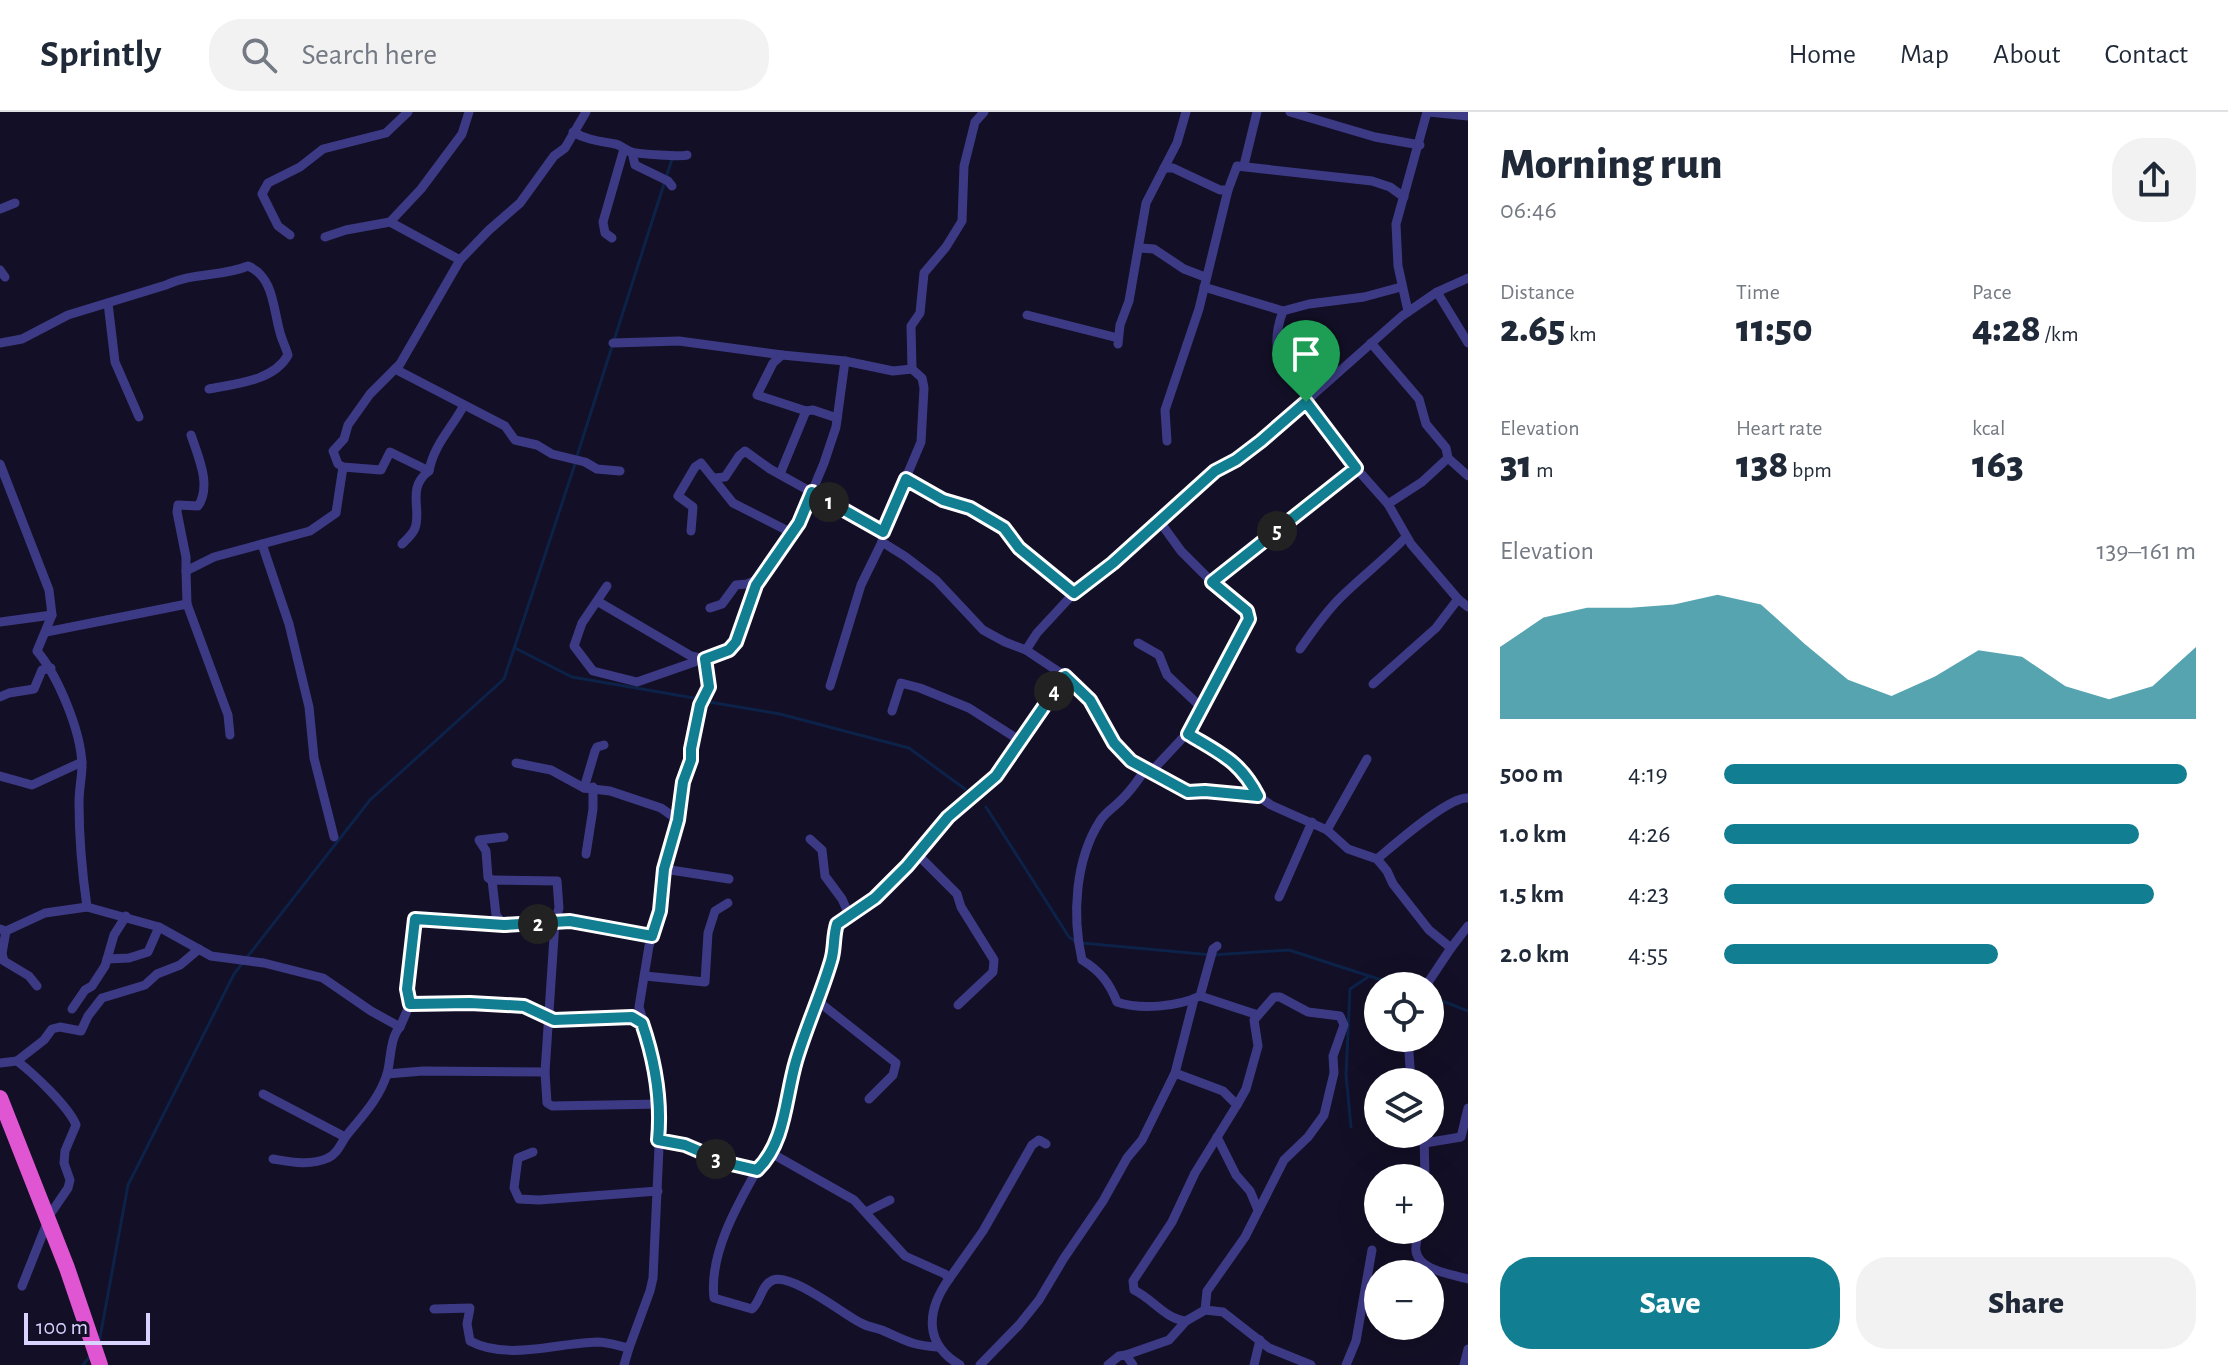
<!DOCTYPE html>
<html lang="en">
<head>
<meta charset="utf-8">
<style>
  :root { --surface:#fff; --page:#f2f2f3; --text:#1f2937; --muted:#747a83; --line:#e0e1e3; --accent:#117e91 }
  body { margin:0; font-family:"Alegreya Sans",sans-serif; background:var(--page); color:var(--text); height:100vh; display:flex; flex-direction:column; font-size:30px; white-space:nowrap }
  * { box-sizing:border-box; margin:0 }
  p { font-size:26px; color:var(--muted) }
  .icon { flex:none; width:44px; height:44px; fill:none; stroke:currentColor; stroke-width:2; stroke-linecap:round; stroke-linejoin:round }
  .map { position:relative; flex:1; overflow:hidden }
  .drawer { display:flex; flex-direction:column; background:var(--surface); width:760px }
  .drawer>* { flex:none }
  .controls { position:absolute; left:1364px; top:860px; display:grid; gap:16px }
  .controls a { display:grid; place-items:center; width:80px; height:80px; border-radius:50%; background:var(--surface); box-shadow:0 8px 32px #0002; font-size:40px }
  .scale { position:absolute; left:24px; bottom:20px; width:126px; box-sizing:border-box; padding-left:8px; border:4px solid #d9d4ff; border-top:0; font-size:22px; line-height:28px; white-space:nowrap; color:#d9d4ff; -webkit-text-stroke:6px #130f26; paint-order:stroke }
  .pin { position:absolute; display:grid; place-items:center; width:68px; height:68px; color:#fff; margin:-82px -34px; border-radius:50% 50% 50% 0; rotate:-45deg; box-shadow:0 0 8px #0007 }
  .pin .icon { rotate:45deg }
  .km { position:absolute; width:40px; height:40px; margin:-20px; border-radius:50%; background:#222; color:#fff; font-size:22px; line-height:40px; text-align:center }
  .round { display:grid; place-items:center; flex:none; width:84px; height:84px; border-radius:32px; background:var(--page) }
  .headline { display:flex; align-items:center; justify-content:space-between; height:136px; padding:0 32px }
  h1 { font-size:44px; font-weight:800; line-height:60px }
  .stats { display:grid; grid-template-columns:repeat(3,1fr); gap:12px; height:136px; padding:8px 32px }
  .stats div { display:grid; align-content:center }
  .stats b { font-size:40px; font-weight:800 }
  .stats small { font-size:22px; font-weight:400 }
  .stats p { font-size:22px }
  .chart { height:224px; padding:16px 32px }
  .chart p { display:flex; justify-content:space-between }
  .chart svg { width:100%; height:144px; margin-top:8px; fill:var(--accent); opacity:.7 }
  .action { display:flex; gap:16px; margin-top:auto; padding:16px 32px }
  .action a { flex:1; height:92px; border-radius:32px; background:var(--accent); color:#fff; font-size:32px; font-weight:800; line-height:92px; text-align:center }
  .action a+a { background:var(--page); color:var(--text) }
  ul { padding:0 32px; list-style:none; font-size:26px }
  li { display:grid; grid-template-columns:128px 96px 1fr; align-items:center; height:60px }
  li i { height:20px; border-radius:10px; background:var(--accent) }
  header { display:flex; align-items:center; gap:48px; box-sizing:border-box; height:112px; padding:0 40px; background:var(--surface); border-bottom:2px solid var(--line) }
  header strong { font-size:38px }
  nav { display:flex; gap:44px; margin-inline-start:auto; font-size:28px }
  .search { width:560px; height:72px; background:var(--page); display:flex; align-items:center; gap:20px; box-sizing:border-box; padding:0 28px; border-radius:32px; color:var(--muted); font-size:30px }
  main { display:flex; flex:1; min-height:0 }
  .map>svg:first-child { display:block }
</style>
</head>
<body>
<header>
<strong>Sprintly</strong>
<div class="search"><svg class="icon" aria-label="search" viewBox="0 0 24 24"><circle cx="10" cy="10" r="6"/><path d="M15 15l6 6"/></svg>Search here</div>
<nav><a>Home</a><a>Map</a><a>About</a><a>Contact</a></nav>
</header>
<main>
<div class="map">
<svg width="1468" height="1253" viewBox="0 0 1468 1253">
  <rect width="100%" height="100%" fill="#130f26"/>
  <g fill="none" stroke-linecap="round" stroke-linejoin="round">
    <!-- stream -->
    <g stroke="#0c2248" stroke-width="3">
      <polyline points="577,344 672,47"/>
      <polyline points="515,536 572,565 694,586"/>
      <polyline points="709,590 780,602 909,636 965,677"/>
      <polyline points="986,695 1069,825 1075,829"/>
      <polyline points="1082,831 1212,843 1289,838 1400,874"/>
      <polyline points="1430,884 1468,899"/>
      <polyline points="1351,1015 1346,963 1350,877 1368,865"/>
      <polyline points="99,1231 128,1073 234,862 370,688 504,567 575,352"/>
      <polyline points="83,1253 91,1243"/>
    </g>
    <!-- minor -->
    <g stroke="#3d3a85" stroke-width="9">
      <polyline points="1290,0 1375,25 1420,33"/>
      <polyline points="1429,0 1468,4"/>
      <path d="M573 20C587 28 599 29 615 32 621 33 625 38 631 40 639 42 681 45 687 43"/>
      <polyline points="632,40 635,53 668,69 672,74"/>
      <polyline points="1244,53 1257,0"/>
      <polyline points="1164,56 1173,56 1220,78 1228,78"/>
      <polyline points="0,97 15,91"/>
      <polyline points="390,110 460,148"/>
      <polyline points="290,123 278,114 262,82 268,71 300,55 323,37 386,21 408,0"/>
      <polyline points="325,125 346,118 390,110 421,77 462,22 469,0"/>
      <polyline points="612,126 605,121 603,110 624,37"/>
      <polyline points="1140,136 1154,137 1184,157 1205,165"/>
      <polyline points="0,158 5,165"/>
      <polyline points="1204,175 1283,199 1309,192 1364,185 1401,175"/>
      <polyline points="1437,180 1468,231"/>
      <polyline points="108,191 115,250 139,305"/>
      <path d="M1283 199C1268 239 1281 260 1311 285"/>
      <polyline points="1408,199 1398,154 1396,112 1427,0"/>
      <polyline points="1027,203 1118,226"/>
      <path d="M0 231 22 227 68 203 166 173C193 160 222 165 248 154 275 165 273 200 281 224 283 230 286 236 288 243 274 269 235 272 209 277"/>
      <polyline points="613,231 679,229 782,243"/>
      <polyline points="1371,231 1419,287 1426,312 1446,336 1448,346 1468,364"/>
      <polyline points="1118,232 1120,213 1129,189 1146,91 1177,31 1186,0"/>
      <polyline points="395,257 505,314 515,328 537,333 552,342 585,350 597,357 620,359"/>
      <polyline points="1306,290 1356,356 1388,392 1411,432 1458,487"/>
      <polyline points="806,299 813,298 837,306"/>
      <polyline points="1167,329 1165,298 1199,197 1228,78 1237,54 1372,69 1390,75 1404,85"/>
      <path d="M0 352 49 478 52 503 37 539C58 564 81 619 82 653 82 665 79 677 79 690 79 725 82 760 87 795"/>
      <polyline points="429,359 390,340 381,358 343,355 338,352 333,339 344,327 348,313 370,282 400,252 460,148 489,118 520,91 554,44 565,36 586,0"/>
      <polyline points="780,362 806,299 757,283 773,251 782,243 845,249 893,259 912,257"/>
      <polyline points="715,366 725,365 739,344 745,339 770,357 878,417 883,420 882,430 906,445 936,468 983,518 1005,530 1026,538 1065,564 1090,588 1114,631 1131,649 1188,680 1205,679 1258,684 1271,693 1327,718 1348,737 1377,747 1387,759 1393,772 1429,818 1451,836 1429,869 1421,874"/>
      <polyline points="906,367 943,388 970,396 1004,416 1019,436 1074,481"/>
      <polyline points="1388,392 1422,370 1448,346"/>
      <polyline points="1160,410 1181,439 1212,470 1356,356"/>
      <polyline points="691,419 693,395 678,384 695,355 701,351 733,391 792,421"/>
      <polyline points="883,420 921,330 924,276 922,266 912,257 911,214 920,201 924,161 946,135 962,109 964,54 975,10 984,0"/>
      <polyline points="262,432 289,512 309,595 314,646 334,725"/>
      <path d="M402 432C407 427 413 422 415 416 422 398 406 376 429 359 434 332 452 316 464 293"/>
      <path d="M186 459V445L177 400 178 393 198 394C212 374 198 344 191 323"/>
      <polyline points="607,474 582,511 574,534 593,559 637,570 729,538 736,530 756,473 799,411 824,351 836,315 845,249"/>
      <polyline points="597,489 691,544 705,547"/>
      <polyline points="187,492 228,603 230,623"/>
      <polyline points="710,496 722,492 736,473 747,472 761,466"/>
      <polyline points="0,510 52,503"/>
      <polyline points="46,520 187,492 186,459 214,445 310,419 336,401 343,355"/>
      <polyline points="1138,531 1159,543 1167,563 1203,597"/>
      <path d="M1300 537C1312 520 1324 502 1340 486 1361 465 1385 447 1406 425"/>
      <polyline points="1026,538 1037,521 1074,481 1113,451 1215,359 1236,348 1261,329 1402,204 1437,180 1468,166"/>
      <polyline points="1373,572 1436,516 1458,487 1468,495"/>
      <polyline points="830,574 861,473 882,430"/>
      <polyline points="0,585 9,581 34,577 42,558 51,556"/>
      <polyline points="892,599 901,571 920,576 969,596 1019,628"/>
      <path d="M1188 622C1220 641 1241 651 1258 684"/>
      <polyline points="516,651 551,658 584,676 610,679 661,696 678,708"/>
      <path d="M1145 658C1138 668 1131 679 1122 687 1115 695 1105 700 1100 709 1075 748 1072 804 1082 848 1100 859 1109 870 1117 890 1140 898 1177 895 1200 884L1213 837 1217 834"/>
      <polyline points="1150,661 1192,616 1249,507 1247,499 1212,470"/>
      <polyline points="0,664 32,673 82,650"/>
      <polyline points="584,676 595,639 597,635 604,633"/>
      <polyline points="1327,718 1367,647"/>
      <polyline points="810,727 822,738 825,764 842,787 850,805"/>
      <polyline points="586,742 593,697 593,675"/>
      <polyline points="917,742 957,782 961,795 994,848 993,860 958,893"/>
      <path d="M1377 747C1394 733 1449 684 1468 686"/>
      <polyline points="664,757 729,767"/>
      <polyline points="492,768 488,766 486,739 479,728 504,725"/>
      <polyline points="1279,785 1312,710"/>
      <polyline points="504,813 496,803 492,768 557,769 559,796 555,810 545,960 547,991 552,994 661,992"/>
      <path d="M0 817 6 819 45 801 87 795 159 815 211 844 264 851 323 866 371 899 400 915C390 925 391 948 387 962 379 987 363 1003 347 1023 340 1032 339 1040 328 1046 310 1054 291 1050 273 1047"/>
      <polyline points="1451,836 1468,814"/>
      <polyline points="2,842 4,849 29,864 37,874"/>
      <polyline points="1,847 6,819"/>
      <polyline points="107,847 129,846 148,840 159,815"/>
      <polyline points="645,864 705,870 708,821 715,799 728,791"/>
      <polyline points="1200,884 1258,903"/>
      <polyline points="819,890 896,951 893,963 869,987"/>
      <polyline points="410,892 407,877 415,807 504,813 570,809 652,824"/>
      <polyline points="72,897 85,878 92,874 105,854 114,823 126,804"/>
      <polyline points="400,915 410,892 470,891 524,894 554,908 632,905 642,911"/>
      <polyline points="1408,926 1411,970"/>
      <polyline points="17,949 44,928 52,917 60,915 81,919 88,904 102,886 145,873 157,862 180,853 199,837"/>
      <path d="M0 951 17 949C33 961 69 995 76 1013L65 1039 64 1051 70 1068 68 1076 51 1101 22 1174"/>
      <path d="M1175 961 1223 979 1237 993 1195 1061 1172 1110 1133 1169 1134 1178C1153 1187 1165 1207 1186 1209"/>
      <polyline points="387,962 423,959 545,960"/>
      <polyline points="263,982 345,1025"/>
      <polyline points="1424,1022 1425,1066"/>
      <polyline points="1217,1025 1236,1063 1250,1079 1258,1098"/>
      <path d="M658 1028C667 1029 676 1030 684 1033 708 1040 730 1058 757 1058 786 1030 785 986 796 949 806 915 821 883 831 849 835 837 833 824 837 812L875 786 907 754 948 705 996 664 1065 564"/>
      <polyline points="1425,1031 1461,1025 1468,996"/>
      <polyline points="533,1040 518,1046 514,1076 519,1087 539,1088 658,1079"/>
      <path d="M771 1041 854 1088 905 1144 945 1162 949 1167C926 1199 924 1232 960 1253"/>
      <path d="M757 1058C736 1095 709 1143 714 1186L752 1197C761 1189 761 1173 773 1168 792 1161 843 1202 861 1211 868 1215 877 1216 884 1219 907 1229 911 1233 937 1235"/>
      <polyline points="866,1100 890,1088"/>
      <path d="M1419 1118C1418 1124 1415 1133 1416 1139 1419 1159 1452 1162 1468 1167"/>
      <polyline points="949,1167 983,1119 1032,1033 1039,1028 1046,1032"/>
      <path d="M434 1197 470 1196 467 1212 470 1229C507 1249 557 1231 597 1230 608 1230 619 1234 629 1236L650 1179 653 1166 661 992 652 938 639 895 649 834 660 799 664 757 678 708 683 670 691 648V637L700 593 709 575 705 547"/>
      <polyline points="1205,1198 1207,1179 1245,1125 1284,1048 1308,1025 1324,1003 1334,961 1333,944 1344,913 1340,904 1308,900 1280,885 1274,885 1254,908 1258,934 1246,977 1237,993"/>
      <polyline points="1126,1243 1169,1228 1186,1209 1205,1198 1223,1200 1269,1236 1311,1253"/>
      <polyline points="624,1253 629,1236"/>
      <polyline points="980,1253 1019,1213 1039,1188 1064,1146 1103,1089 1127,1046 1142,1028 1175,961 1194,887"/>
      <polyline points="1108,1253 1119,1244 1126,1243 1133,1253"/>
      <polyline points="1254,1253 1260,1228"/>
      <polyline points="1346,1253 1356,1229 1372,1138"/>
      <polyline points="1464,1253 1468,1237"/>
    </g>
    <!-- trunk -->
    <polyline stroke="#e055d1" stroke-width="16" points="0,986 67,1156 100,1253"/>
  </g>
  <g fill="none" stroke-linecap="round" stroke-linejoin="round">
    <!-- route casing -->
    <g stroke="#fff" stroke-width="16">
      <path id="route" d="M1306 290 1356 356 1212 470 1247 499 1249 507 1188 622C1221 642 1240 649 1258 684L1205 679 1188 680 1131 649 1114 631 1090 588 1065 564 996 664 948 705 907 754 875 786 837 812C833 824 835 837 831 849 821 883 806 915 796 949 785 986 786 1030 757 1058L727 1051 685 1033 658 1028C662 987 655 949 642 911L632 905 554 908 524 894 470 891 410 892 407 877 415 807 504 813 570 809 652 824 660 799 664 757 678 708 683 670 691 648V637L700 593 709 575 705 547 729 538 736 530 756 473 799 411 812 380 883 420 906 367 943 388 970 396 1004 416 1019 436 1074 481 1113 451 1215 359 1236 348 1261 329Z"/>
    </g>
    <!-- route -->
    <use href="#route" stroke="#117e91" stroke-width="10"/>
  </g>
</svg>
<div class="controls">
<a><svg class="icon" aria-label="locate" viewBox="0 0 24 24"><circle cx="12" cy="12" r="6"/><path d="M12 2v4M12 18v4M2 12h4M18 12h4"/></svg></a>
<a><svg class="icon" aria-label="layers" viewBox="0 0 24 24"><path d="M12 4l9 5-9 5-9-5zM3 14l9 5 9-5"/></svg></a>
<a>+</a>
<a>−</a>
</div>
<div class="scale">100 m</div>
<div class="pin" style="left:1306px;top:290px;background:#1e9e55"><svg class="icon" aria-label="arrive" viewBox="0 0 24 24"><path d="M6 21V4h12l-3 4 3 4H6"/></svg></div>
<b class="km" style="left:829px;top:390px">1</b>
<b class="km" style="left:538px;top:812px">2</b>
<b class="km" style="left:716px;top:1047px">3</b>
<b class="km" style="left:1054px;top:579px">4</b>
<b class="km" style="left:1277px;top:419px">5</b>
</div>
<section class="drawer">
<div class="headline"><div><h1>Morning run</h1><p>06:46</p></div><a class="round"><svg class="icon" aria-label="share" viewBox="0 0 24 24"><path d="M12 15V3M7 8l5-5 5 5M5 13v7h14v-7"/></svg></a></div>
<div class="stats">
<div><p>Distance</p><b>2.65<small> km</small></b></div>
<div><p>Time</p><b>11:50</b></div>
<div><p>Pace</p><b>4:28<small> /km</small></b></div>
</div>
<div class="stats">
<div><p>Elevation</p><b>31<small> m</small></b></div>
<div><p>Heart rate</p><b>138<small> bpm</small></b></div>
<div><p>kcal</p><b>163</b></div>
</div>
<div class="chart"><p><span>Elevation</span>139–161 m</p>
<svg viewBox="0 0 160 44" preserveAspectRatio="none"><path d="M0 44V22L10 13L20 10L30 10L40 9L50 6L60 9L70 21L80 32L90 37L100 31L110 23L120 25L130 34L140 38L150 34L160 22V44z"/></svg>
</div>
<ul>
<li><b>500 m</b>4:19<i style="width:98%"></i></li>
<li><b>1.0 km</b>4:26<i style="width:88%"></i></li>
<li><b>1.5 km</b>4:23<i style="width:91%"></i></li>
<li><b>2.0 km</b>4:55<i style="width:58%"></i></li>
</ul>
<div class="action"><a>Save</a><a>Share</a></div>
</section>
</main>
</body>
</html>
